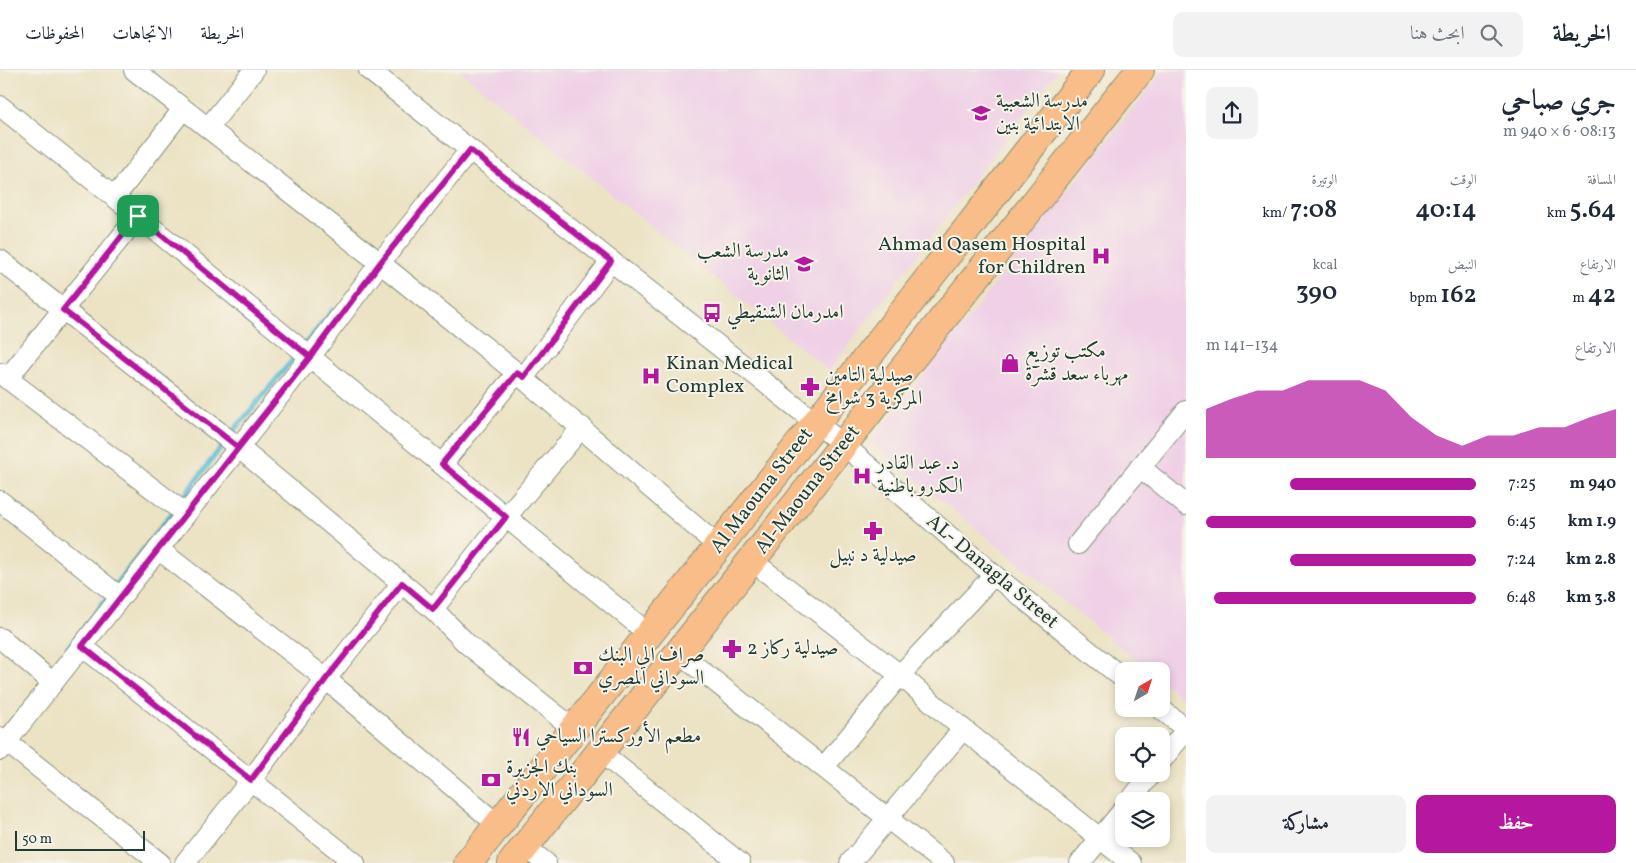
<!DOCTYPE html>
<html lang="ar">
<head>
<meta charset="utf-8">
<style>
  :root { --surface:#fff; --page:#f2f2f3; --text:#1f2937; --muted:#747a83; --line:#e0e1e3; --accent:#b5179e }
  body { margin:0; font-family:Vollkorn,Amiri,serif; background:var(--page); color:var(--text); direction:rtl; height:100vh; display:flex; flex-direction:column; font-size:19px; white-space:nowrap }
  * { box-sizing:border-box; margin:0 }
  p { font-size:16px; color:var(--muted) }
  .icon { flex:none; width:28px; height:28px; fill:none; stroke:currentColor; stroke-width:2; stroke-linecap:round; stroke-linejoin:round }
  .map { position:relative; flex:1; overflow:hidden; direction:ltr }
  .details { display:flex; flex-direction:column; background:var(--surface); width:450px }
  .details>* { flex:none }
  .needle { width:32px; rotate:39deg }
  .fabs { position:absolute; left:1115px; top:592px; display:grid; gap:10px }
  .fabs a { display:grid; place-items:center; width:55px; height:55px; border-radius:10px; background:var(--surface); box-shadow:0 2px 8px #0003; font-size:25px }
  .scale { position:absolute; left:15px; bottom:12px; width:130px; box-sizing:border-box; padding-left:5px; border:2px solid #1f3d34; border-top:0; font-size:14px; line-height:18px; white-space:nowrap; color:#1f3d34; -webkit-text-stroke:4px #f7f3e8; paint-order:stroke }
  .pin { position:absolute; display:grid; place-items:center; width:42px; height:42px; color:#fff; margin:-21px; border-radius:10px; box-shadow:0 2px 8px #0006 }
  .round { display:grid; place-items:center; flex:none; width:52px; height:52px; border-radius:10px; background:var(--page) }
  .head { display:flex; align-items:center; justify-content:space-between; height:85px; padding:0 20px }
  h1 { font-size:28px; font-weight:600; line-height:38px }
  .metrics { display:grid; grid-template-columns:repeat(3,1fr); gap:8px; height:85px; padding:5px 20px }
  .metrics div { display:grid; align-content:center }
  .metrics b { font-size:25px; font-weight:600 }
  .metrics small { font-size:14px; font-weight:400 }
  .metrics p { font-size:14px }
  .chart { height:140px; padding:10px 20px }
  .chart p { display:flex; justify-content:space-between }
  .chart svg { width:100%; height:90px; margin-top:5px; fill:var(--accent); opacity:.7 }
  .primary-button { display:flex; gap:10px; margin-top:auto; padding:10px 20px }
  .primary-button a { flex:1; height:58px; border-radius:10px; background:var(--accent); color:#fff; font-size:20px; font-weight:600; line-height:58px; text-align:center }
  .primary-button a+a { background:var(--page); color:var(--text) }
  ul { padding:0 20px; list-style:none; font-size:16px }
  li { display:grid; grid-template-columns:80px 60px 1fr; align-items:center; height:38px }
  li i { height:12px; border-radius:6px; background:var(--accent) }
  header { display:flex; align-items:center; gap:30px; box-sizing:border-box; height:70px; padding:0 25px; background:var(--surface); border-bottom:1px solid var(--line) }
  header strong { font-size:24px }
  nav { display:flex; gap:28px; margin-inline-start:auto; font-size:18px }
  .search { width:350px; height:45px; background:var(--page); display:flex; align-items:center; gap:12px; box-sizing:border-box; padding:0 18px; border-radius:10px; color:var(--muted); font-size:19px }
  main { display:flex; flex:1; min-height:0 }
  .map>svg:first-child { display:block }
</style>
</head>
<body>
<header>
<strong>الخريطة</strong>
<div class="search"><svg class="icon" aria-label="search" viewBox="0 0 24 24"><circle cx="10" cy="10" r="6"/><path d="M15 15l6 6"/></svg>ابحث هنا</div>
<nav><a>الخريطة</a><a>الاتجاهات</a><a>المحفوظات</a></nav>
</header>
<main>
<section class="details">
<div class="head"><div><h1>جري صباحي</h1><p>08:13 · 6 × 940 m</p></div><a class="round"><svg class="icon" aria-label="share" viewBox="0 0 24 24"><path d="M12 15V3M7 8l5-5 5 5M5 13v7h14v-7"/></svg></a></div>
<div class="metrics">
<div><p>المسافة</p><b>5.64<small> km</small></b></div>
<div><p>الوقت</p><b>40:14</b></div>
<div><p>الوتيرة</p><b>7:08<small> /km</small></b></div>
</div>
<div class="metrics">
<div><p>الارتفاع</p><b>42<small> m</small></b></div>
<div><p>النبض</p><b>162<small> bpm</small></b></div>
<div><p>kcal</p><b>390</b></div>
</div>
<div class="chart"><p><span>الارتفاع</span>134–141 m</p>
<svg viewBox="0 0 160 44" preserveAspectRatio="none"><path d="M0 44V20L10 15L20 11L30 11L40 6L50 6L60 6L70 11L80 24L90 33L100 38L110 33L120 33L130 29L140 29L150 24L160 20V44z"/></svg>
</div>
<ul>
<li><b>940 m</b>7:25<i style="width:69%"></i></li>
<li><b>1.9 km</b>6:45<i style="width:100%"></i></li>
<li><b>2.8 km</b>7:24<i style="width:69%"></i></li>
<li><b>3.8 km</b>6:48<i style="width:97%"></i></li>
</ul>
<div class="primary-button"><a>حفظ</a><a>مشاركة</a></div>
</section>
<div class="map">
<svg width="1186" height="793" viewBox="0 0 1186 793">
  <rect width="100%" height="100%" fill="#f7f3e8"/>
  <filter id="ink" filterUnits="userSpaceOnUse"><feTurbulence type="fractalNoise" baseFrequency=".02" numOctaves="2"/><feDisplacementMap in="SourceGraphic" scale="10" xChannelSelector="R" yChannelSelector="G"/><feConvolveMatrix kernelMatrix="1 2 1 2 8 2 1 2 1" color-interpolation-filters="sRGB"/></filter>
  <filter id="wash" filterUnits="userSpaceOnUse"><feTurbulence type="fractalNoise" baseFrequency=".0096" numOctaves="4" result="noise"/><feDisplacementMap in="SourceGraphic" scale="20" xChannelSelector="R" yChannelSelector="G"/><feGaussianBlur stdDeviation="1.12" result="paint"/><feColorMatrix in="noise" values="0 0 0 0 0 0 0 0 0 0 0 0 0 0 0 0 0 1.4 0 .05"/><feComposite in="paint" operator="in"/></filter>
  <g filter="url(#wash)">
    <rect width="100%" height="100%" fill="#ece3c4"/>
    <!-- built -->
    <g fill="#efd0e6">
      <polygon points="459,0 1058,0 829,301"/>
      <polygon points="1163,0 1186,0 1186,631 1161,611 1161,601 1149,601 871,372"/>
    </g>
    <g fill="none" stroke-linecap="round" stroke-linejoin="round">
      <!-- stream -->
      <g stroke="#55b9d4" stroke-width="5">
        <polyline points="303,276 333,240"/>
        <polyline points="230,365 298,283"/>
        <polyline points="179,433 225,372"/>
        <polyline points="115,516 174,440"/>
        <polyline points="68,578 110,523"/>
      </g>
    </g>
  </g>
  <g filter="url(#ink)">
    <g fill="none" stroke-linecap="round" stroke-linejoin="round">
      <!-- minor casing -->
      <g stroke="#86907c" stroke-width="22">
        <g id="minor">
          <polyline points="134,0 375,189 517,303 718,476"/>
          <polyline points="369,0 844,375 994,505 1124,609"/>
          <polyline points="0,36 138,146 649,564"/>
          <polyline points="208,58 254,0"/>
          <polyline points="115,127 183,39"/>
          <polyline points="0,190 238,377 433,539 467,574 574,659"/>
          <polyline points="0,303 186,444"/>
          <polyline points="7,309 138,146"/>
          <polyline points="442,394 517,303 524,307 611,191"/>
          <polyline points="1140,397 1186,435"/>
          <polyline points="0,431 120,527"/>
          <polyline points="1078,474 1186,341"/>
          <polyline points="158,479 326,609 498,755"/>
          <polyline points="752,491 900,605 963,659 1131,793"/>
          <polyline points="433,539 506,447 582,357"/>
          <polyline points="0,568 53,613"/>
          <polyline points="82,576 355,793"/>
          <polyline points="679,583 944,793"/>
          <polyline points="1161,639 1186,659"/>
          <polyline points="0,667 160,793"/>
          <polyline points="0,680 310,287 380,193 470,80"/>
          <polyline points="600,682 740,793"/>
          <polyline points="1161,691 1186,660"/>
          <polyline points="824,697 900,605 994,505"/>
          <polyline points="1130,731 1151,704"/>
          <polyline points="525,777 546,793"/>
          <polyline points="185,793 251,710 326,609 402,513"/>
          <polyline points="850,793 963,659"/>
          <polyline points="1080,793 1124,739"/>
        </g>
      </g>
      <!-- highway casing -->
      <g stroke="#86907c" stroke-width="30">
        <g id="highway">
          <polyline points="468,793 816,353 1091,0"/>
          <polyline points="512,793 1140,0"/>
        </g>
      </g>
      <!-- minor -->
      <use href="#minor" stroke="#fff" stroke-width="20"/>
      <!-- highway -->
      <use href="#highway" stroke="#f8bd88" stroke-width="28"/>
    </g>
  </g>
  <g fill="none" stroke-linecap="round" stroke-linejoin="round" filter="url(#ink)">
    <!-- route casing -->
    <g stroke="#fff" stroke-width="10">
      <polyline id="route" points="138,146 310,287 82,576 251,710 326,609 402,513 433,539 506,447 442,394 517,303 524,307 611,191 470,80 380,193 310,287 238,377 63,240 138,146"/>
    </g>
    <!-- route -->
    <use href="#route" stroke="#b5179e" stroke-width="6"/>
  </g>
  <!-- icons -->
  <defs>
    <g id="school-bare" transform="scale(1.5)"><path d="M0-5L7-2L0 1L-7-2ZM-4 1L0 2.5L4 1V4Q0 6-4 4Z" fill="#b5179e" stroke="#f7f3e8" stroke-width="2.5" paint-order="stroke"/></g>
    <g id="hospital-bare" transform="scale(1.5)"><path d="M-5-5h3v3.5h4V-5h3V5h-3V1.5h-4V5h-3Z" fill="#b5179e" stroke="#f7f3e8" stroke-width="2.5" paint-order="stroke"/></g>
    <g id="bus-bare" transform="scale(1.5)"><path d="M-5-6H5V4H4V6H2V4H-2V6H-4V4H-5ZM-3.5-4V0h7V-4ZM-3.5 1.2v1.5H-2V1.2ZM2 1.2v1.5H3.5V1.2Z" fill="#b5179e" stroke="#f7f3e8" stroke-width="2.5" paint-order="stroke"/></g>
    <g id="shop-bare" transform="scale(1.5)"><path d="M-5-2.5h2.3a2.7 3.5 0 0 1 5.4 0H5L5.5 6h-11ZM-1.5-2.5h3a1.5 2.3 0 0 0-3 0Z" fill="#b5179e" stroke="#f7f3e8" stroke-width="2.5" paint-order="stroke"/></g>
    <g id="pharmacy-bare" transform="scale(1.5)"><path d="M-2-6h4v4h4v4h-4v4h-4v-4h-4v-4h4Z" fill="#b5179e" stroke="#f7f3e8" stroke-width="2.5" paint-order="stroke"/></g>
    <g id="bank-bare" transform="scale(1.5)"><path d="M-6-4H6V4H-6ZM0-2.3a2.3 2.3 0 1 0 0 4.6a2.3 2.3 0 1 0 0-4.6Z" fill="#b5179e" stroke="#f7f3e8" stroke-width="2.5" paint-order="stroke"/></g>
    <g id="restaurant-bare" transform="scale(1.5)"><path d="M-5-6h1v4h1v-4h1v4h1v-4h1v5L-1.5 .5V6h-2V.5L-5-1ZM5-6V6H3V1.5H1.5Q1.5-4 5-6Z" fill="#b5179e" stroke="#f7f3e8" stroke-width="2.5" paint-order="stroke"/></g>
  </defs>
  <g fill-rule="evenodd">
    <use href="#school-bare" x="981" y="43"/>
    <use href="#hospital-bare" x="1101" y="186"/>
    <use href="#school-bare" x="804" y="194"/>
    <use href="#bus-bare" x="712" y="243"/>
    <use href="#shop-bare" x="1010" y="293"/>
    <use href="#hospital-bare" x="651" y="306"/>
    <use href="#pharmacy-bare" x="810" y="317"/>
    <use href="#hospital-bare" x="862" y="406"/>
    <use href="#pharmacy-bare" x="873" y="461"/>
    <use href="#pharmacy-bare" x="732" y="579"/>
    <use href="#bank-bare" x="583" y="598"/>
    <use href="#restaurant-bare" x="521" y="667"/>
    <use href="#bank-bare" x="491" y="710"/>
  </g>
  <g text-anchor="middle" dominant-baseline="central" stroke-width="4" stroke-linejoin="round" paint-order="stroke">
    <!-- poi labels -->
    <g font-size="20" fill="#1f3d34" stroke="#f7f3e8" text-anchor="start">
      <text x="996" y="32">مدرسة الشعبية<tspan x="996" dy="23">الابتدائية بنين</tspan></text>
      <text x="1086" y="175" text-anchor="end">Ahmad Qasem Hospital<tspan x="1086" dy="23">for Children</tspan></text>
      <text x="789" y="182" text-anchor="end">مدرسة الشعب<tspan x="789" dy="23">الثانوية</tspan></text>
      <text x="727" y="243">امدرمان الشنقيطي</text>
      <text x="1025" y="282">مكتب توزيع<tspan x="1025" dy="23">مهرباء سعد قشرة</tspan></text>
      <text x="666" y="294">Kinan Medical<tspan x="666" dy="23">Complex</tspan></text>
      <text x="825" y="306">صيدلية التامين<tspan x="825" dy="23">المركزية 3 شوامخ</tspan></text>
      <text x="877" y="394">د. عبد القادر<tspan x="877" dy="23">الكدرو باطنية</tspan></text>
      <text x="873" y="486" text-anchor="middle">صيدلية د نبيل</text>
      <text x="747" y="579">صيدلية ركاز 2</text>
      <text x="598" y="586">صراف الي البنك<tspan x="598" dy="23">السوداني المصري</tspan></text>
      <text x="536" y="667">مطعم الأوركسترا السياحي</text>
      <text x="506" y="698">بنك الجزيرة<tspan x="506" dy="23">السوداني الاردني</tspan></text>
    </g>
    <!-- street labels -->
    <g font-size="20" fill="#1f3d34" stroke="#f7f3e8">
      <text transform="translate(808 420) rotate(-52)">Al-Maouna Street</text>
      <text transform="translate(762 421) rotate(-52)">Al Maouna Street</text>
      <text transform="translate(992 502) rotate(40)">AL- Danagla Street</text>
    </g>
  </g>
</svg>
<div class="fabs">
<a><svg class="needle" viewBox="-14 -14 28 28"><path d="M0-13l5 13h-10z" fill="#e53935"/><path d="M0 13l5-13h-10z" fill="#747a83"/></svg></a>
<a><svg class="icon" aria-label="locate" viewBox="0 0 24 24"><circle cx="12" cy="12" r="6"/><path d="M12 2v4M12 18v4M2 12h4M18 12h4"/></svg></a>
<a><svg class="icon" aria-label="layers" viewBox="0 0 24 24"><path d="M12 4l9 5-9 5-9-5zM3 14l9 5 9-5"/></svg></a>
</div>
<div class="scale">50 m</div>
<div class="pin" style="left:138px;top:146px;background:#1e9e55"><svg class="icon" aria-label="arrive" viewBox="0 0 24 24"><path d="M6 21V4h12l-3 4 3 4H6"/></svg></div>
</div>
</main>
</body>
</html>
